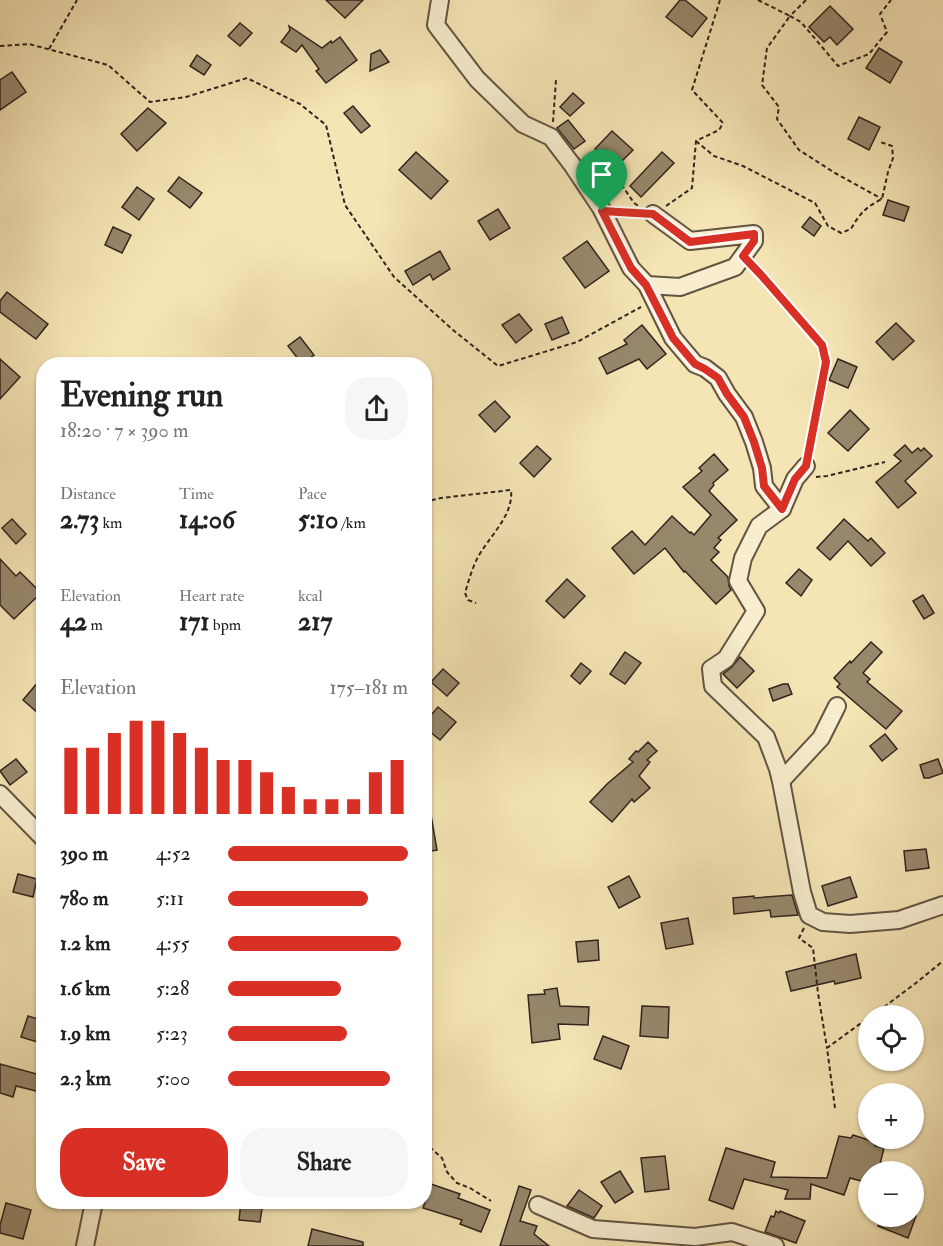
<!DOCTYPE html>
<html lang="en">
<head>
<meta charset="utf-8">
<style>
  :root { --surface:#fff; --page:#f6f6f6; --text:#222; --muted:#767676; --accent:#d93025 }
  body { margin:0; font-family:"IM FELL Double Pica",serif; background:var(--page); color:var(--text); height:100vh; display:flex; flex-direction:column; font-size:22px; white-space:nowrap }
  * { box-sizing:border-box; margin:0 }
  p { font-size:20px; color:var(--muted) }
  .icon { flex:none; width:33px; height:33px; fill:none; stroke:currentColor; stroke-width:2; stroke-linecap:round; stroke-linejoin:round }
  .map { position:relative; flex:1; overflow:hidden }
  .side { position:absolute; left:36px; top:357px; width:396px; height:852px; display:flex; flex-direction:column; background:var(--surface); border-radius:24px; box-shadow:0 2px 4px #0004 }
  .side>* { flex:none }
  .buttons { position:absolute; left:858px; top:1005px; display:grid; gap:12px }
  .buttons a { display:grid; place-items:center; width:66px; height:66px; border-radius:50%; background:var(--surface); box-shadow:0 2px 4px #0004; font-size:30px }
  .pin { position:absolute; display:grid; place-items:center; width:51px; height:51px; color:#fff; margin:-62px -26px; border-radius:50% 50% 50% 0; rotate:-45deg; box-shadow:0 0 6px #0007 }
  .pin .icon { rotate:45deg }
  .round { display:grid; place-items:center; flex:none; width:63px; height:63px; border-radius:24px; background:var(--page) }
  .overview { display:flex; align-items:center; justify-content:space-between; height:102px; padding:0 24px }
  h1 { font-size:33px; font-weight:700; line-height:45px }
  .stats { display:grid; grid-template-columns:repeat(3,1fr); gap:9px; height:102px; padding:6px 24px }
  .stats div { display:grid; align-content:center }
  .stats b { font-size:26px; font-weight:700 }
  .stats small { font-size:16px; font-weight:400 }
  .stats p { font-size:16px }
  .chart { height:168px; padding:12px 24px }
  .chart p { display:flex; justify-content:space-between }
  .chart svg { width:100%; height:108px; margin-top:6px; stroke:var(--accent); stroke-width:6 }
  .cta { display:flex; gap:12px; margin-top:auto; padding:12px 24px }
  .cta a { flex:1; height:69px; border-radius:24px; background:var(--accent); color:#fff; font-size:24px; font-weight:700; line-height:69px; text-align:center }
  .cta a+a { background:var(--page); color:var(--text) }
  ul { padding:0 24px; list-style:none; font-size:20px }
  li { display:grid; grid-template-columns:96px 72px 1fr; align-items:center; height:45px }
  li i { height:15px; border-radius:8px; background:var(--accent) }
  .map>svg:first-child { display:block }
</style>
</head>
<body>
<div class="map">
<svg width="943" height="1246" viewBox="0 0 943 1246">
  <rect width="100%" height="100%" fill="#f5e5b5"/>
  <filter id="stains"><feTurbulence type="fractalNoise" baseFrequency=".00333" numOctaves="4"/><feColorMatrix values="0 0 0 0 .2 0 0 0 0 .09 0 0 0 0 .02 0 0 0 .5 -.17"/></filter>
  <radialGradient id="worn" r=".72"><stop offset=".6" stop-color="#630" stop-opacity="0"/><stop offset="1" stop-color="#630" stop-opacity=".3"/></radialGradient>
  <!-- building -->
  <g fill="#97886c" stroke="#31231d" stroke-width="1.5">
    <polygon points="326,0 363,0 345,18"/>
    <polygon points="680,0 685,0 707,18 692,37 666,17"/>
    <polygon points="830,6 853,29 837,45 830,37 824,42 809,27"/>
    <polygon points="240,23 252,33 240,46 228,36"/>
    <polygon points="289,26 322,48 331,41 332,43 340,37 357,60 326,83 316,71 319,69 302,45 296,52 281,42 290,30"/>
    <polygon points="879,48 902,62 890,83 866,68"/>
    <polygon points="380,50 389,62 370,71 371,54"/>
    <polygon points="197,55 211,65 204,75 190,66"/>
    <polygon points="12,72 26,92 0,110 0,80"/>
    <polygon points="573,93 584,103 570,116 560,107"/>
    <polygon points="353,106 370,126 361,133 344,113"/>
    <polygon points="148,108 166,123 137,151 121,134"/>
    <polygon points="859,117 880,127 869,150 848,139"/>
    <polygon points="568,120 585,141 574,149 557,128"/>
    <polygon points="612,131 633,150 616,167 595,149"/>
    <polygon points="416,152 448,181 431,199 399,170"/>
    <polygon points="662,152 674,163 641,197 630,186"/>
    <polygon points="179,177 202,193 190,208 168,191"/>
    <polygon points="137,187 154,199 139,220 122,207"/>
    <polygon points="888,200 909,207 904,221 883,215"/>
    <polygon points="498,209 510,228 490,240 478,221"/>
    <polygon points="810,217 821,226 814,236 802,227"/>
    <polygon points="113,227 131,235 122,253 105,245"/>
    <polygon points="587,241 609,271 585,288 563,258"/>
    <polygon points="440,251 450,269 433,280 430,274 413,285 405,271"/>
    <polygon points="7,292 48,324 36,339 0,312 0,301"/>
    <polygon points="519,314 532,330 516,343 502,325"/>
    <polygon points="562,317 569,333 552,340 545,324"/>
    <polygon points="896,323 914,341 893,360 876,342"/>
    <polygon points="642,325 666,354 647,369 639,359 607,374 599,358 627,344 624,340"/>
    <polygon points="300,337 314,355 302,364 288,346"/>
    <polygon points="0,359 20,377 0,399"/>
    <polygon points="838,359 857,367 848,388 829,380"/>
    <polygon points="495,401 510,417 495,432 479,415"/>
    <polygon points="850,410 869,429 848,451 828,433"/>
    <polygon points="905,445 912,453 918,448 921,451 924,448 932,456 905,481 916,493 898,508 876,482 901,461 894,455"/>
    <polygon points="537,446 551,459 534,477 520,463"/>
    <polygon points="714,454 728,470 713,483 714,485 709,491 737,520 718,538 721,540 714,548 719,552 711,560 728,577 729,586 731,590 716,604 685,571 684,572 665,548 634,574 612,548 632,531 645,545 672,516 690,533 691,532 694,535 711,515 683,487 702,471 699,468"/>
    <polygon points="12,519 26,534 16,544 2,528"/>
    <polygon points="844,519 868,541 871,538 885,553 871,566 848,541 830,560 817,548"/>
    <polygon points="0,559 16,576 20,572 41,593 14,619 0,605"/>
    <polygon points="799,569 812,580 801,596 786,583"/>
    <polygon points="567,579 585,596 564,618 546,601"/>
    <polygon points="923,595 934,613 924,619 913,601"/>
    <polygon points="871,642 882,652 863,673 870,679 867,682 902,711 886,729 837,687 840,684 834,678 850,661 851,663"/>
    <polygon points="625,652 641,663 625,684 610,674"/>
    <polygon points="740,657 754,671 737,688 723,674 732,667"/>
    <polygon points="581,663 591,671 580,684 571,676"/>
    <polygon points="443,669 459,683 447,696 431,682"/>
    <polygon points="44,675 44,708 38,713 23,700"/>
    <polygon points="783,684 788,684 792,694 773,701 769,689"/>
    <polygon points="438,707 456,722 440,740 424,727 424,723"/>
    <polygon points="885,734 897,749 882,761 870,746"/>
    <polygon points="648,742 657,751 647,760 650,762 639,776 650,788 634,802 632,799 612,822 590,802 607,784 633,762 629,759 636,751 638,752"/>
    <polygon points="16,759 27,772 10,785 0,771"/>
    <polygon points="938,759 943,773 929,778 924,778 920,765"/>
    <polygon points="424,815 431,815 437,850 424,852"/>
    <polygon points="926,849 929,868 906,871 904,851"/>
    <polygon points="18,874 37,879 33,897 13,892"/>
    <polygon points="629,876 640,897 619,908 608,887"/>
    <polygon points="850,877 857,897 828,906 822,886"/>
    <polygon points="792,895 798,915 771,917 770,910 734,914 733,898 754,896 754,898"/>
    <polygon points="688,918 693,944 666,949 661,923"/>
    <polygon points="598,940 599,960 578,962 576,942"/>
    <polygon points="856,954 861,978 835,984 834,981 791,991 786,972"/>
    <polygon points="557,988 560,1006 589,1007 588,1025 558,1024 560,1039 532,1043 528,995 545,994 544,990"/>
    <polygon points="642,1006 669,1007 668,1038 640,1036"/>
    <polygon points="28,1016 44,1021 44,1044 21,1037"/>
    <polygon points="603,1036 629,1046 621,1069 594,1059"/>
    <polygon points="0,1064 44,1076 44,1093 16,1086 13,1097 0,1093"/>
    <polygon points="853,1135 875,1142 875,1146 884,1148 878,1172 868,1172 868,1183 850,1178 844,1195 811,1184 810,1199 785,1199 788,1190 744,1179 733,1209 709,1200 726,1148 775,1162 771,1177 827,1178 839,1136 851,1138"/>
    <polygon points="665,1156 669,1189 645,1192 641,1158"/>
    <polygon points="620,1171 633,1192 615,1203 601,1182"/>
    <polygon points="431,1184 460,1194 458,1198 490,1210 481,1232 460,1224 462,1220 423,1208"/>
    <polygon points="519,1186 531,1190 520,1221 537,1226 534,1234 549,1246 500,1246"/>
    <polygon points="579,1190 602,1206 594,1218 567,1206"/>
    <polygon points="241,1202 263,1202 260,1222 239,1220"/>
    <polygon points="6,1203 31,1210 23,1239 0,1233 0,1225"/>
    <polygon points="776,1211 779,1213 780,1211 805,1221 796,1243 765,1232 771,1216 774,1217"/>
    <polygon points="882,1216 916,1216 908,1238 878,1226"/>
    <polygon points="312,1229 363,1242 363,1246 308,1246"/>
  </g>
  <g fill="none" stroke-linecap="round" stroke-linejoin="round">
    <!-- minor casing -->
    <g stroke="#625443" stroke-width="20">
      <g id="minor">
        <polyline points="440,0 436,25 477,79 523,124 551,137 573,166 601,208 631,268 647,285 673,338 695,364 705,368 718,378 727,394 744,417 754,442 762,468 764,486 782,509"/>
        <polyline points="647,285 680,287 735,267 754,241 754,234 690,241 653,214"/>
        <polyline points="806,466 795,479 782,509 759,526 743,558 738,581 756,611 726,659 711,669 713,686 766,737 778,769 781,781 802,892 809,915 823,922 850,924 899,920 943,905"/>
        <polyline points="781,781 821,738 837,706"/>
        <polyline points="0,794 44,839"/>
        <polyline points="538,1205 593,1229 695,1237 732,1232 775,1246"/>
        <polyline points="85,1246 94,1202"/>
      </g>
    </g>
    <!-- path -->
    <g stroke="#31231d" stroke-width="2" stroke-dasharray="4.5 3" stroke-linecap="butt">
      <polyline points="758,0 790,16 767,48 762,85 779,107 777,119 799,150 835,173 882,199"/>
      <polyline points="806,0 790,16 801,22 838,66 869,54 887,32 880,14 891,0"/>
      <polyline points="0,46 29,44 108,65 150,102 186,97 247,78 300,104 326,125 345,205 394,277 453,330 498,366 577,342 641,307"/>
      <polyline points="49,49 77,0"/>
      <polyline points="553,122 556,80"/>
      <path d="M696 141 714 156 743 166 815 203 828 226 841 233 851 229C860 213 866 207 882 199L888 172 893 158 892 146 880 142"/>
      <polyline points="613,172 634,203 640,207"/>
      <polyline points="666,206 692,188 696,141 719,130 723,123 692,90 720,0"/>
      <polyline points="620,212 638,213"/>
      <polyline points="753,266 822,345 826,362 808,452"/>
      <polyline points="816,477 827,476 885,462"/>
      <path d="M424 502 441 498 511 490C514 517 486 539 476 561 471 572 468 583 465 593L468 600 476 603"/>
      <polyline points="804,928 799,938 813,948 818,993 827,1048"/>
      <polyline points="872,1016 916,983 943,961"/>
      <polyline points="835,1108 827,1048 868,1018"/>
      <polyline points="424,1142 442,1158 447,1172 457,1183 470,1188 491,1201"/>
    </g>
    <!-- minor -->
    <use href="#minor" stroke="#f8eecf" stroke-width="16"/>
  </g>
  <g fill="none" stroke-linecap="round" stroke-linejoin="round">
    <!-- route casing -->
    <g stroke="#fff" stroke-width="12">
      <polygon id="route" points="602,211 653,214 690,242 754,234 754,241 743,256 762,276 822,345 826,362 806,466 795,479 782,509 764,486 762,468 754,442 744,417 727,394 718,378 705,369 695,364 673,338 646,285 631,268"/>
    </g>
    <!-- route -->
    <use href="#route" stroke="#d93025" stroke-width="8"/>
  </g>
  <rect width="100%" height="100%" filter="url(#stains)"/>
  <rect width="100%" height="100%" fill="url(#worn)"/>
</svg>
<div class="buttons">
<a><svg class="icon" aria-label="locate" viewBox="0 0 24 24"><circle cx="12" cy="12" r="6"/><path d="M12 2v4M12 18v4M2 12h4M18 12h4"/></svg></a>
<a>+</a>
<a>−</a>
</div>
<div class="pin" style="left:602px;top:211px;background:#1e9e55"><svg class="icon" aria-label="arrive" viewBox="0 0 24 24"><path d="M6 21V4h12l-3 4 3 4H6"/></svg></div>
<section class="side">
<div class="overview"><div><h1>Evening run</h1><p>18:20 · 7 × 390 m</p></div><a class="round"><svg class="icon" aria-label="share" viewBox="0 0 24 24"><path d="M12 15V3M7 8l5-5 5 5M5 13v7h14v-7"/></svg></a></div>
<div class="stats">
<div><p>Distance</p><b>2.73<small> km</small></b></div>
<div><p>Time</p><b>14:06</b></div>
<div><p>Pace</p><b>5:10<small> /km</small></b></div>
</div>
<div class="stats">
<div><p>Elevation</p><b>42<small> m</small></b></div>
<div><p>Heart rate</p><b>171<small> bpm</small></b></div>
<div><p>kcal</p><b>217</b></div>
</div>
<div class="chart"><p><span>Elevation</span>175–181 m</p>
<svg viewBox="0 0 160 44" preserveAspectRatio="none"><path d="M5 44V17M15 44V17M25 44V11M35 44V6M45 44V6M55 44V11M65 44V17M75 44V22M85 44V22M95 44V27M105 44V33M115 44V38M125 44V38M135 44V38M145 44V27M155 44V22"/></svg>
</div>
<ul>
<li><b>390 m</b>4:52<i style="width:100%"></i></li>
<li><b>780 m</b>5:11<i style="width:78%"></i></li>
<li><b>1.2 km</b>4:55<i style="width:96%"></i></li>
<li><b>1.6 km</b>5:28<i style="width:63%"></i></li>
<li><b>1.9 km</b>5:23<i style="width:66%"></i></li>
<li><b>2.3 km</b>5:00<i style="width:90%"></i></li>
</ul>
<div class="cta"><a>Save</a><a>Share</a></div>
</section>
</div>
</body>
</html>
